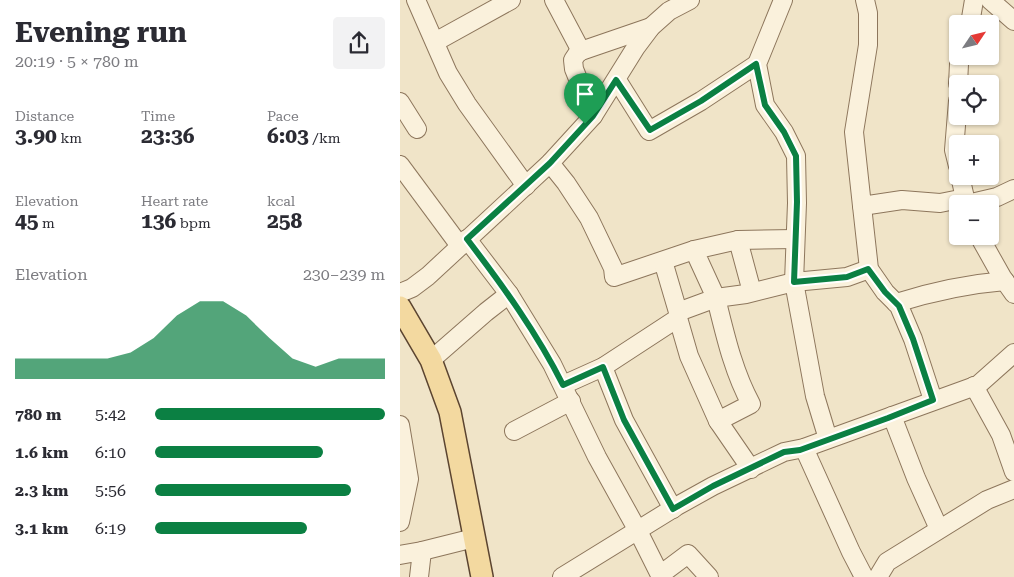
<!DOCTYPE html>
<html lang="en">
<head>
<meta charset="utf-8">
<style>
  :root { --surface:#fff; --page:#f2f2f3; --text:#2b2b33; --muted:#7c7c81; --accent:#0b8043 }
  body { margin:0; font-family:"Roboto Serif",serif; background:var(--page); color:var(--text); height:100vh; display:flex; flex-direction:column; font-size:19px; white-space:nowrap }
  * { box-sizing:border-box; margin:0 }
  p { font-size:16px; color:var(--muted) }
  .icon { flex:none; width:28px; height:28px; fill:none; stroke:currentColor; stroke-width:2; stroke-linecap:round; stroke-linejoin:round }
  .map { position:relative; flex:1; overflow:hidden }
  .drawer { display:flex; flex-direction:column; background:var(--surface); width:400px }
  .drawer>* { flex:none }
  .needle { width:32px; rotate:55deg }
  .fabs { position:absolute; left:549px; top:15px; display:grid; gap:10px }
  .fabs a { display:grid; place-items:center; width:50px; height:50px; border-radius:5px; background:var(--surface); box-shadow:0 1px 4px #0004; font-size:25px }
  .pin { position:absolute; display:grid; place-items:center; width:42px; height:42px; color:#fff; margin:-51px -21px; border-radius:50% 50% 50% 0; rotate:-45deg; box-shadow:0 0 5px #0007 }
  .pin .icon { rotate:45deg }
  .round { display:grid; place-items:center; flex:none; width:52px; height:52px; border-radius:5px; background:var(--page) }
  .head { display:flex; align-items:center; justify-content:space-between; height:85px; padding:0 15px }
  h1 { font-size:28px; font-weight:700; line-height:38px }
  .stats { display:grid; grid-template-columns:repeat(3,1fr); gap:8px; height:85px; padding:5px 15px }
  .stats div { display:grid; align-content:center }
  .stats b { font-size:21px; font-weight:700 }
  .stats small { font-size:14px; font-weight:400 }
  .stats p { font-size:14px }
  .chart { height:140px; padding:10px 15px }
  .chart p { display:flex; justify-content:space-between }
  .chart svg { width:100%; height:90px; margin-top:5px; fill:var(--accent); opacity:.7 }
  ul { padding:0 15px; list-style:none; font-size:16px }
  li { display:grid; grid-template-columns:80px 60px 1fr; align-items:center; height:38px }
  li i { height:12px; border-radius:6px; background:var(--accent) }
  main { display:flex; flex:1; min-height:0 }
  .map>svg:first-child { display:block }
</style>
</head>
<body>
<main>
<section class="drawer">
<div class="head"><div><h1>Evening run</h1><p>20:19 · 5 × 780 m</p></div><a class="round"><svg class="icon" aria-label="share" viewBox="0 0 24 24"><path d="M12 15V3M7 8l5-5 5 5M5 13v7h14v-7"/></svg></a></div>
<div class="stats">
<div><p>Distance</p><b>3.90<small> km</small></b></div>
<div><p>Time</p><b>23:36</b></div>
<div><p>Pace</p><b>6:03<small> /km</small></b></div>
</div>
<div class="stats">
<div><p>Elevation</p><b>45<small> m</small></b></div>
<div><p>Heart rate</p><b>136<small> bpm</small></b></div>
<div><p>kcal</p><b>258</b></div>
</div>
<div class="chart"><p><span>Elevation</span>230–239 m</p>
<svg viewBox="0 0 160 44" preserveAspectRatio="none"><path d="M0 44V34L10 34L20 34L30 34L40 34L50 31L60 24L70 13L80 6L90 6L100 13L110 24L120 34L130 38L140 34L150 34L160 34V44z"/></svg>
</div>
<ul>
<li><b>780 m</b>5:42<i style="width:100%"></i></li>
<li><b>1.6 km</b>6:10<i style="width:73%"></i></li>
<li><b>2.3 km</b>5:56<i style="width:85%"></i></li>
<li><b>3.1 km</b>6:19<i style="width:66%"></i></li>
</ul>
</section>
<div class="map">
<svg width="614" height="577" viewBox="0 0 614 577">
  <rect width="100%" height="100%" fill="#f0e4c8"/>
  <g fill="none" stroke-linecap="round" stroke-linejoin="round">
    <!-- minor casing -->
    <g stroke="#8d765c" stroke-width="20">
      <g id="minor">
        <polyline points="16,0 48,73 67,104 126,186"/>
        <polyline points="154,0 181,51"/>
        <polyline points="383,0 357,64 365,105 384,132 396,156 397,203 394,282 415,396 428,439"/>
        <polyline points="465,0 468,13 468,45 454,132 462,206 502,200 540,203 565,198 567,204"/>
        <polyline points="590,0 614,21"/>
        <polyline points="570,24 574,0"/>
        <polyline points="35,42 111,0"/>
        <polyline points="217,80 249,131 301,101 357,64"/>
        <polyline points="558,84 559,64 561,56"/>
        <polyline points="558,101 554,150 558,166"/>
        <polyline points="0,102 17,129"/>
        <polyline points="193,116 174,69 173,60 177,54 181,51 251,27"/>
        <polyline points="150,163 166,183 189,218 213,268 214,277 294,250"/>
        <polyline points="0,165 60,246"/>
        <polyline points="560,176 565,198"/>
        <polyline points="567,204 597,197 614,189"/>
        <polyline points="462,206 469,269 485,292 499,306 513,339 533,400"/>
        <polyline points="579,236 602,277 614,294"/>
        <polyline points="67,239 109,294 152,364 197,457 238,531 260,575 288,554 309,577"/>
        <polyline points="338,240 352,292"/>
        <polyline points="0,293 12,288 28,276 150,163 193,116 236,47 251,27 269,11 290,0"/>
        <path d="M496 303C531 292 568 284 605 281"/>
        <polyline points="278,312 316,298 294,250 338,240 395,239"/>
        <polyline points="278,318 289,356 318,421"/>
        <polyline points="31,360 86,312 109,294"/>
        <polyline points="203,367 224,420 273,509"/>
        <polyline points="163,385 203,367 278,318 278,312 263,261"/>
        <polyline points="574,386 601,435 614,472"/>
        <polyline points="492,416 516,478 539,529"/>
        <polyline points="0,425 9,479 0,522"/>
        <polyline points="114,431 171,401"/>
        <polyline points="404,448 451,552 464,577"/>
        <path d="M351 469 318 421 351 404C333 371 325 334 316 298L346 294 394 282 447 277 469 269"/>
        <polyline points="22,551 74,538"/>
        <polyline points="0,555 22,551 19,577"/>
        <polyline points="162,577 277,506 313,486 384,452 404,448 578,385 614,353"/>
        <polyline points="478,577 487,562 587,500 614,489"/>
      </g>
    </g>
    <!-- major casing -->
    <g stroke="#5b4430" stroke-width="24">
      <polyline id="major" points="0,307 31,360 50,412 82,577"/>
    </g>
    <!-- minor -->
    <use href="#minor" stroke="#faf1dc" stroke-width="18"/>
    <!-- major -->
    <use href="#major" stroke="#f3d9a0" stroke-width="21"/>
  </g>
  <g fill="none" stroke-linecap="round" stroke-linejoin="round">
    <!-- route casing -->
    <g stroke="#fff" stroke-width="10">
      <path id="route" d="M356 64 365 105 384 132 396 156 397 202 394 282 447 277 468 269 485 292 499 306 513 339 533 400 488 418 400 450 384 452 313 486 273 509 224 420 203 367 163 385C137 333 103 286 67 239L150 163 193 116 216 80 250 130 301 101Z"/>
    </g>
    <!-- route -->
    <use href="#route" stroke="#0b8043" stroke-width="6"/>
  </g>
</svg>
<div class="fabs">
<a><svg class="needle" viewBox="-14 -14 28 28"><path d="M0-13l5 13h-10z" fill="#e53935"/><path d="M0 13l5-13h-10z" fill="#7c7c81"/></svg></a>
<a><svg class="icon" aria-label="locate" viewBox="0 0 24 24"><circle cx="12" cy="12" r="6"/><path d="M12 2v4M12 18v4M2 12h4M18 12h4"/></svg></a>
<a>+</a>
<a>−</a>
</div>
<div class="pin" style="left:185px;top:124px;background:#1e9e55"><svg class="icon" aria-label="arrive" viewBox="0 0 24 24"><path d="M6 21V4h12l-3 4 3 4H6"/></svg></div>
</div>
</main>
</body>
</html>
